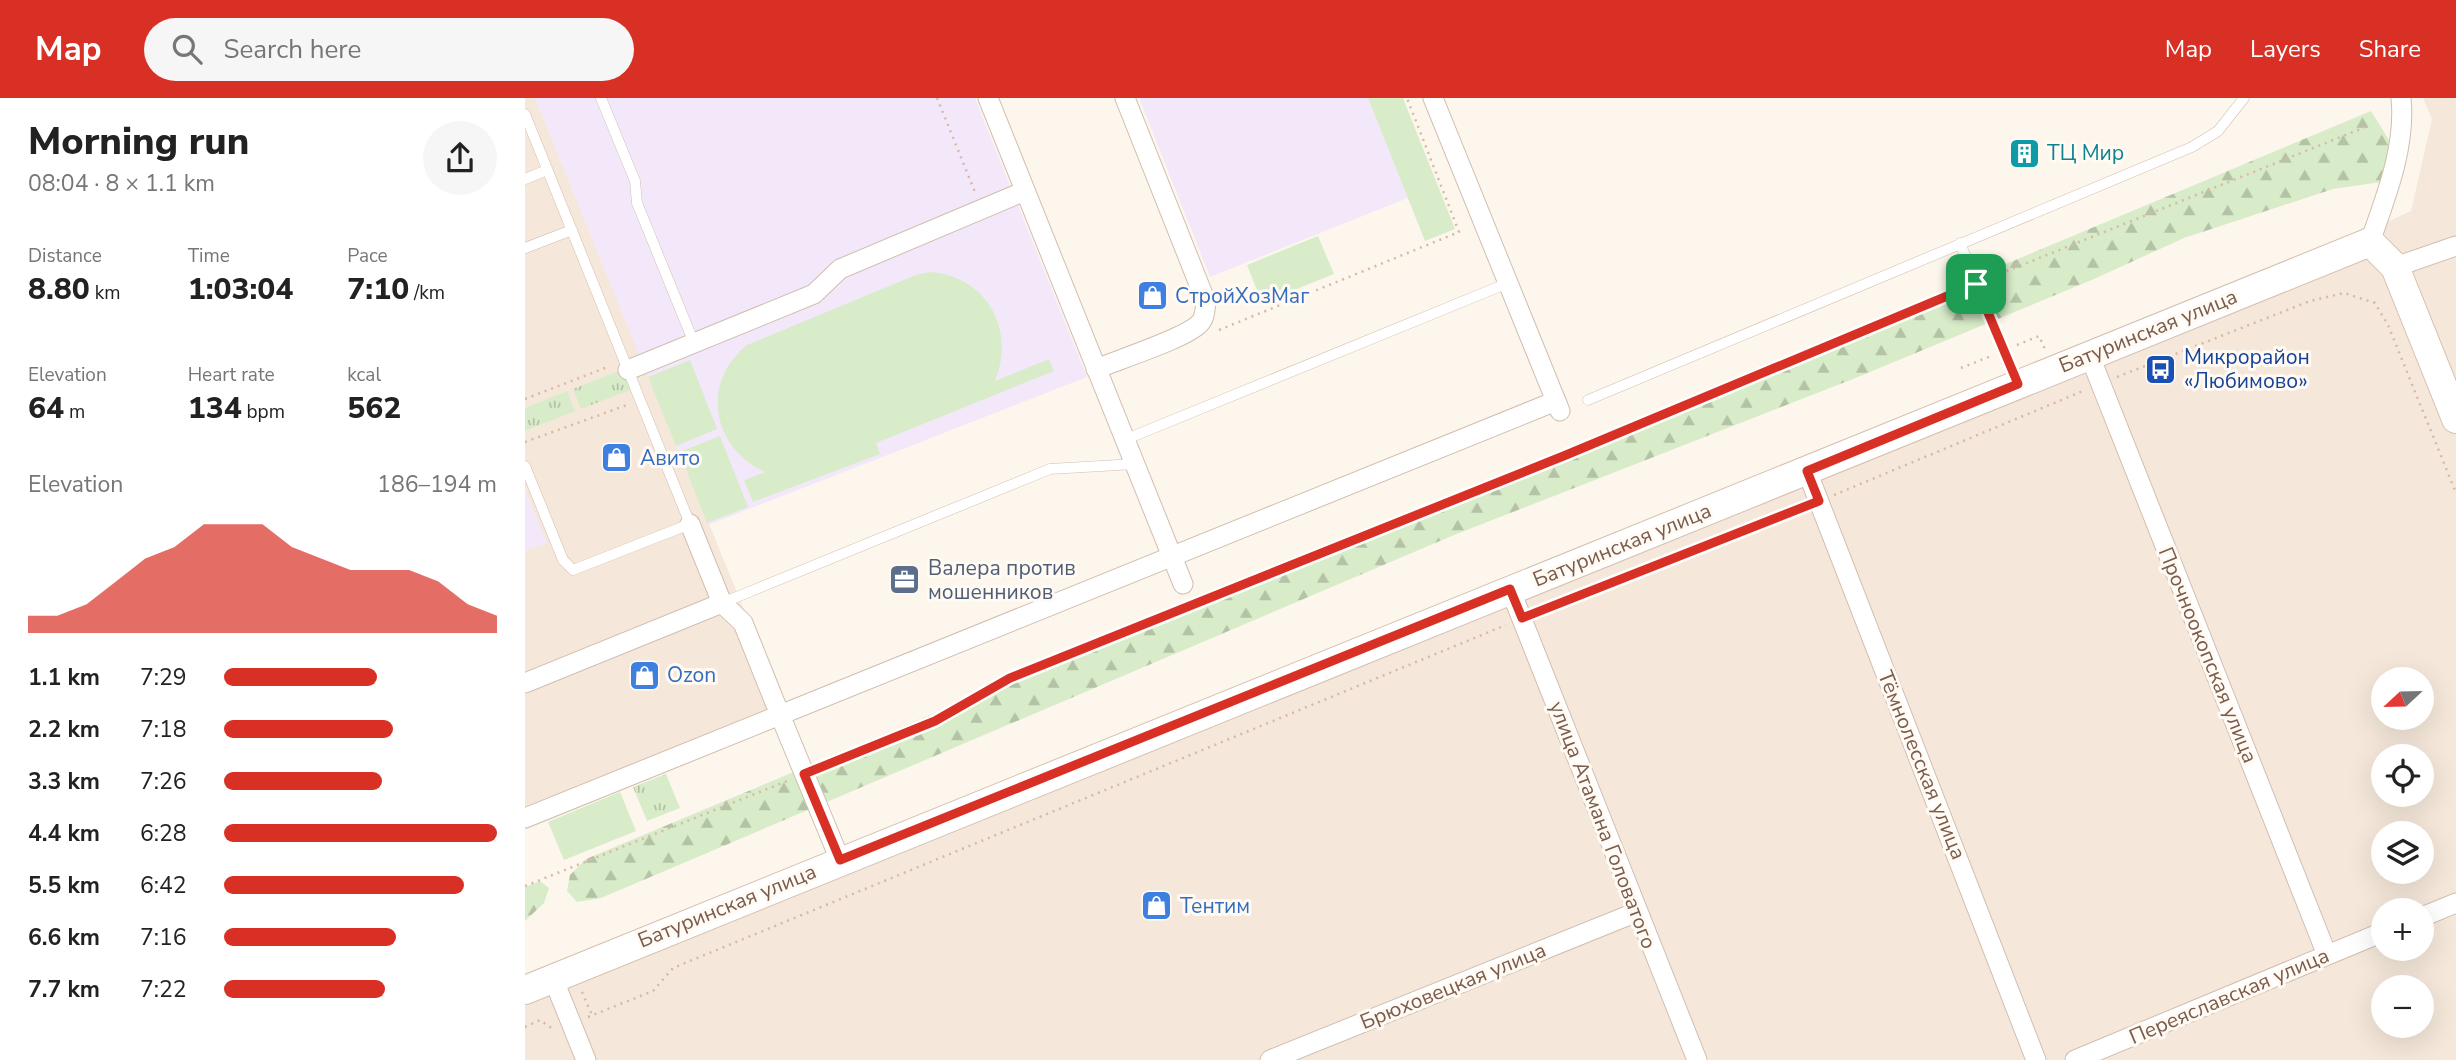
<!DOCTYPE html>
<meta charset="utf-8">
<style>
:root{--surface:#fff;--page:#f6f6f6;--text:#222;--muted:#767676;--accent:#d93025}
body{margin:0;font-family:"Nunito Sans",sans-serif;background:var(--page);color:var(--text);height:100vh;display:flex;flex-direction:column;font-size:26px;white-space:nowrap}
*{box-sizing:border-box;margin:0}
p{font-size:23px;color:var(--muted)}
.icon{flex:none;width:38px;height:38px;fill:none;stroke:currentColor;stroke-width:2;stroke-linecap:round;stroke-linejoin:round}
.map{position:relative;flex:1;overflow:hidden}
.side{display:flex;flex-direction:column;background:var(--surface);width:525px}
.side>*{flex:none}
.needle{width:46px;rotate:248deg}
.tools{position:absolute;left:1846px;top:569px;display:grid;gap:14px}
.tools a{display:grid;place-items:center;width:63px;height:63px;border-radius:50%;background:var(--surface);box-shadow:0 7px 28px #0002;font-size:35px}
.pin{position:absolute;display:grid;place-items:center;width:60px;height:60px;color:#fff;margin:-30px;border-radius:14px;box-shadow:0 4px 10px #0006}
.round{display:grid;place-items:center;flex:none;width:74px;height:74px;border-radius:37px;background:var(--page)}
.summary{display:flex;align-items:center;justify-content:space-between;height:119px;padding:0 28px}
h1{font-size:38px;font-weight:800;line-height:52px}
.metrics{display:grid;grid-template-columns:repeat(3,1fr);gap:10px;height:119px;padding:7px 28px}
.metrics div{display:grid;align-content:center}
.metrics b{font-size:30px;font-weight:800}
.metrics small{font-size:19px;font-weight:400}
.metrics p{font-size:19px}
.chart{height:196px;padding:14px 28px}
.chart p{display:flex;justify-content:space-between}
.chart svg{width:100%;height:126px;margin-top:7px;fill:var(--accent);opacity:.7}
ul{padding:0 28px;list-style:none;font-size:23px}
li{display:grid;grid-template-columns:112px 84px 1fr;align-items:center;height:52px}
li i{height:18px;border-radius:9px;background:var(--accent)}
header{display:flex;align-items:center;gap:42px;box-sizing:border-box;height:98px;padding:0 35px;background:var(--accent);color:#fff}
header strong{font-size:33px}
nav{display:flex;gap:38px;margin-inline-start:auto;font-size:24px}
.search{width:490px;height:63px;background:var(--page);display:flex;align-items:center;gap:18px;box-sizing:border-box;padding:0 24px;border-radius:38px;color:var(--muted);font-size:26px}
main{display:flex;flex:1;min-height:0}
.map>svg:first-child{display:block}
.residential{fill:#f5e8da;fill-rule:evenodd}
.education{fill:#f3e8fa}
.green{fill:#d8ecc9}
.forest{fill:url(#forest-firs)}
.park{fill:url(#park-tufts)}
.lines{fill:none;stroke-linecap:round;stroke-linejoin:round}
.lane-casing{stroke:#d1beb0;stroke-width:11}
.street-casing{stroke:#d1beb0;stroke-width:21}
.secondary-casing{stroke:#d6c0b0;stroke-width:30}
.path{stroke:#d9b8a5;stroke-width:2.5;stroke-dasharray:2 5;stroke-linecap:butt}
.lane{stroke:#fff;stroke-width:10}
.street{stroke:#fff;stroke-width:19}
.secondary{stroke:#fff;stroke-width:28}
.route-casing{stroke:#fff;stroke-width:14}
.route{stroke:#d93025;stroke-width:9}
.labels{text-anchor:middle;stroke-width:6;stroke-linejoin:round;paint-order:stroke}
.culture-label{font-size:21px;fill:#0d838f;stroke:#fffaf3;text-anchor:start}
.shop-label{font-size:21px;fill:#366cbe;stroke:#fffaf3;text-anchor:start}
.street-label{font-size:21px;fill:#7a5c4d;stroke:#fffaf3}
.transit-label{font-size:21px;fill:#164399;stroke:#fffaf3;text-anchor:start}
.service-label{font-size:21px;fill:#4e5e75;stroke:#fffaf3;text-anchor:start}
</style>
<header>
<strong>Map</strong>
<div class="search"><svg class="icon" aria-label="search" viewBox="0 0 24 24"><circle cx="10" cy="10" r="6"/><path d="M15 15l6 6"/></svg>Search here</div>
<nav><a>Map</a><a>Layers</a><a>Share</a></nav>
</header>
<main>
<section class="side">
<div class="summary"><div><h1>Morning run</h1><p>08:04 · 8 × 1.1 km</p></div><a class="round"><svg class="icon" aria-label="share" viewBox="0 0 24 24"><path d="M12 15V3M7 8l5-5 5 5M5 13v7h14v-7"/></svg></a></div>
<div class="metrics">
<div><p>Distance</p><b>8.80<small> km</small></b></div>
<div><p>Time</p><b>1:03:04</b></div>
<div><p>Pace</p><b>7:10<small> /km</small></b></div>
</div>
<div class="metrics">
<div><p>Elevation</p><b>64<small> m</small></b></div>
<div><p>Heart rate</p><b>134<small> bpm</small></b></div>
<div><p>kcal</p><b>562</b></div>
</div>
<div class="chart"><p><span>Elevation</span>186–194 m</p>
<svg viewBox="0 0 160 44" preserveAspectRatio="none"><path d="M0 44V38L10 38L20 34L30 26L40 18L50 14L60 6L70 6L80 6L90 14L100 18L110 22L120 22L130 22L140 26L150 34L160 38V44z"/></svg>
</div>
<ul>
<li><b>1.1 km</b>7:29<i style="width:56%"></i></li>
<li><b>2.2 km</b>7:18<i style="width:62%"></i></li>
<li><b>3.3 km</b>7:26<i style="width:58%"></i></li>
<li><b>4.4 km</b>6:28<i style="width:100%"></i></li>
<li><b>5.5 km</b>6:42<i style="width:88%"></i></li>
<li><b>6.6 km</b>7:16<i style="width:63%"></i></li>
<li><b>7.7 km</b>7:22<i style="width:59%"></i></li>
</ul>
</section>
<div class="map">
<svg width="1931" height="962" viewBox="0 0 1931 962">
<defs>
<pattern id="forest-firs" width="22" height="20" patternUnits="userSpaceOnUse" patternTransform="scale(1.75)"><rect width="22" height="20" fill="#d8ecc9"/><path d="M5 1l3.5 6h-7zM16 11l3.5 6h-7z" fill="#b4c2a5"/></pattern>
<pattern id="park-tufts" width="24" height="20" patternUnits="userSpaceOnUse" patternTransform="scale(1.75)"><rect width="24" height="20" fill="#d8ecc9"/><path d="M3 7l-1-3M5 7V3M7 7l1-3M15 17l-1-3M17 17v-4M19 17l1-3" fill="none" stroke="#b4c2a5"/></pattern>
</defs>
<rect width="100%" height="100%" fill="#fdf6ec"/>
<g class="residential">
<polygon points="0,0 10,0 265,624 0,732"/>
<path d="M 1898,0 L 1931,0 L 1931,962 L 0,962 L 0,879 L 1058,447 L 1493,286 L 1619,234 L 1886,113 L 1907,21 ZM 1858,581 L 1897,581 L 1897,620 L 1858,620 ZM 1858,658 L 1897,658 L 1897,696 L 1858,696 ZM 1858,735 L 1897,735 L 1897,774 L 1858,774 ZM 1858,812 L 1897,812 L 1897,850 L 1858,850 ZM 1858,889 L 1897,889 L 1897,928 L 1858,928 Z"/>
</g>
<g class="education">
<polygon points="10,0 450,0 562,279 183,427"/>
<polygon points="614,0 843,0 883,100 685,179"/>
<polygon points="0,391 22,445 0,453"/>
</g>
<g class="green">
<polygon points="843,0 878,0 930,131 900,143"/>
<polygon points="793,138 809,176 737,205 722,167"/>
<path d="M 405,174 C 462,178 491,232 470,283 L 524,261 L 529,273 L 351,345 L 355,356 L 228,404 L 219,382 L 240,374 C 187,350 175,285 222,247 L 391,177 Z"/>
<polygon points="165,262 192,331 151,348 123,279"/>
<polygon points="195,338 223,409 182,425 154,354"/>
<polygon points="95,694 111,733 39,762 23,724"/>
</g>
<g class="forest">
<polygon points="1846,13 1867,47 1863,83 1808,91 1659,140 1569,181 1328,281 929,437 76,800 52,804 42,793 45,777 61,761"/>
<polygon points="15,783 24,790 19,805 0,823 0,789"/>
</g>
<g class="park">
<polygon points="99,271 107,291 56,311 48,291"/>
<polygon points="42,293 50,313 0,333 0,310"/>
<polygon points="141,676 155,710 122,723 108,689"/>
</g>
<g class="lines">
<defs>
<g id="lane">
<polyline points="76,0 110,83 112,105 169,245"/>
<polyline points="0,16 165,426 48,472 38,462 0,368"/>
<polyline points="0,81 22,72"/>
<polyline points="1435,145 1492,283"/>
<polyline points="0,150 47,132"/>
<polyline points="1063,302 1667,49 1693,33 1719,0"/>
<polyline points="599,342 983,185"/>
<polyline points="197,505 525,371 610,366"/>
</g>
<g id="street">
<polyline points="463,0 658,486"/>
<polyline points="908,0 1035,313"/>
<path d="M 1845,144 C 1861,98 1881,49 1876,0"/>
<polyline points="1870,169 1931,148"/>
<polyline points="1564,256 1802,857"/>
<path d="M 571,271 C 592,262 662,240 675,225 C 680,220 680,211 681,204 L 600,0"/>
<polyline points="103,272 289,196 315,171 500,93"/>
<polyline points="1282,373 1511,962"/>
<polyline points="985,491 1172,962"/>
<polyline points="0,585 197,505"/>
<polyline points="0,720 255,617 218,525 197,505 165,426"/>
<polyline points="315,762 255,617 1031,303"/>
<polyline points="1897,819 1931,805"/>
<polyline points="28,880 61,962"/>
<polyline points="745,962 1112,814"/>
<polyline points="1550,962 1858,834"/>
</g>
<polyline id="secondary" points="0,892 1845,144 1870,169 1931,321"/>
</defs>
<use href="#lane" class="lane-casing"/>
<use href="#street" class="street-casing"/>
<use href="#secondary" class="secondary-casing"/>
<g class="path">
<polyline points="412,0 450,94"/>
<polyline points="1462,181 1843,28"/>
<polyline points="694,232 934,134 882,0"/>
<polyline points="1492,247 1514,238 1520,251"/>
<polyline points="1436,270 1466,258"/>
<polyline points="1592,279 1785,203 1819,195 1850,205 1863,227 1931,395"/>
<polyline points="0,301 85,268"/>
<polyline points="0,344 102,307"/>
<polyline points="1309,397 1558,293"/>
<polyline points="1013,514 1277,410"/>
<polyline points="294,670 410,623 485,581 1041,357 1440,190"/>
<polyline points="0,788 262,683"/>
<polyline points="57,894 67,917"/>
<polyline points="63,919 128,893 148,870 981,527"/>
<polyline points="0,929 15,922 28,931"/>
</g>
<use href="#lane" class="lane"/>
<use href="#street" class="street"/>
<use href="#secondary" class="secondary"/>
</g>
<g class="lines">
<defs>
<polygon id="route" points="1451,186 1493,286 1282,373 1294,403 997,520 985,491 315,762 279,676 410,623 485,580 1041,357"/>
</defs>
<use href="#route" class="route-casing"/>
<use href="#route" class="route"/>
</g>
<defs>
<symbol id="building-square" viewBox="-11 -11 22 22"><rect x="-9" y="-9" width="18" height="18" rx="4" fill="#0f9aa8" stroke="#fffaf3"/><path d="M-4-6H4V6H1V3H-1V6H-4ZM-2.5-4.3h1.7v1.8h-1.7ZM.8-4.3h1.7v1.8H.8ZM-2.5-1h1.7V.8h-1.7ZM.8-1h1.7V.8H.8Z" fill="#fff"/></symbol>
<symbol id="shop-square" viewBox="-11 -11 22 22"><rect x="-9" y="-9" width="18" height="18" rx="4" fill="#3f7fe0" stroke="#fffaf3"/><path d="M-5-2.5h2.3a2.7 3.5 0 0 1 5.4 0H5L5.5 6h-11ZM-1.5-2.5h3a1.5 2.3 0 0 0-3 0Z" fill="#fff"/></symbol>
<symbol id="bus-square" viewBox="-11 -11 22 22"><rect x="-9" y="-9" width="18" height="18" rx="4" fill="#1a4fb4" stroke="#fffaf3"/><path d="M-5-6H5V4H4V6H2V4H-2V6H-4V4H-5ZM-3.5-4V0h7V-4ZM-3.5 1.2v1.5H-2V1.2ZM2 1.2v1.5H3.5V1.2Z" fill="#fff"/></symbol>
<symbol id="office-square" viewBox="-11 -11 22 22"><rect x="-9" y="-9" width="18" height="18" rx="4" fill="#5c6f8a" stroke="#fffaf3"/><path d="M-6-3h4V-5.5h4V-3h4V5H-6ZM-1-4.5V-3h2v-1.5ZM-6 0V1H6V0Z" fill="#fff"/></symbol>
</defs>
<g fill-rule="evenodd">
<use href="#building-square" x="1482" y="38" width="35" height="35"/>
<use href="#shop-square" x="610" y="180" width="35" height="35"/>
<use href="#bus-square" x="1618" y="254" width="35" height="35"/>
<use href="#shop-square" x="74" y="342" width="35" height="35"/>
<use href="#office-square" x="362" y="464" width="35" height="35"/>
<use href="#shop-square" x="102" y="560" width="35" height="35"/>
<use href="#shop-square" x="614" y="790" width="35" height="35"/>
</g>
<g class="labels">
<g class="culture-label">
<text x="1522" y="62">ТЦ Мир</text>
</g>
<g class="shop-label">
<text x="650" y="205">СтройХозМаг</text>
<text x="115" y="367">Авито</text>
<text x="142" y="584">Ozon</text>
<text x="655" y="815">Тентим</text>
</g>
<g class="street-label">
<text transform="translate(1623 233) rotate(-22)" y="7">Батуринская улица</text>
<text transform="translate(1097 447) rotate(-22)" y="7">Батуринская улица</text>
<text transform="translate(1683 557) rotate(68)" y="7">Прочноокопская улица</text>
<text transform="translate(1397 667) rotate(68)" y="7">Тёмнолесская улица</text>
<text transform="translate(1078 727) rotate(69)" y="7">улица Атамана Головатого</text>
<text transform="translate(202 808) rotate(-22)" y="7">Батуринская улица</text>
<text transform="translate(928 888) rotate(-22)" y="7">Брюховецкая улица</text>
<text transform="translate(1704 898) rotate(-23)" y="7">Переяславская улица</text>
</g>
<g class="transit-label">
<text x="1659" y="266">Микрорайон<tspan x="1659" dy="24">«Любимово»</tspan></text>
</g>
<g class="service-label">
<text x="403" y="477">Валера против<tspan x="403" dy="24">мошенников</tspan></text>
</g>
</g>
</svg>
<div class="tools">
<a><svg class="needle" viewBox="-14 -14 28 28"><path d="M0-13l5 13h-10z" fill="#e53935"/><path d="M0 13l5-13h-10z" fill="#767676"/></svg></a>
<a><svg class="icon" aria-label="locate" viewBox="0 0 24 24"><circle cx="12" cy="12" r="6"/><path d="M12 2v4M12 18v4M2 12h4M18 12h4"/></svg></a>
<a><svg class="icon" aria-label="layers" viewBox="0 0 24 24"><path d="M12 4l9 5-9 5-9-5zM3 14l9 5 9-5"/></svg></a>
<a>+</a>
<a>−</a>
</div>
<div class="pin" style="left:1451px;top:186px;background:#1e9e55"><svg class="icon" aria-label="arrive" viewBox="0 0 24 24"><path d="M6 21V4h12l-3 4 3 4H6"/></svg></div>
</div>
</main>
